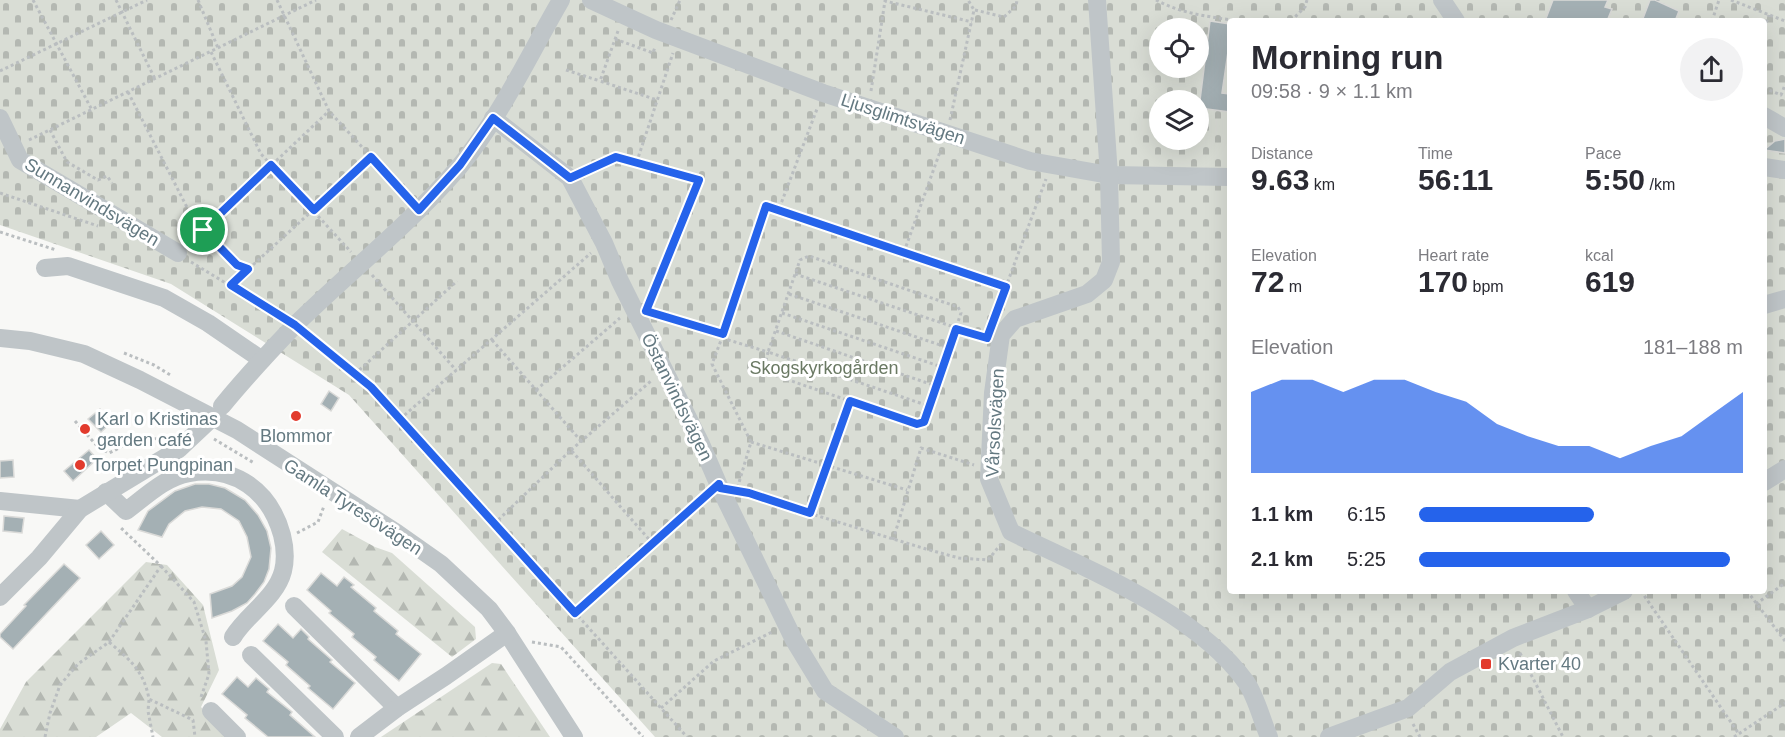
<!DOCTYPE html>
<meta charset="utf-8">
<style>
:root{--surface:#fff;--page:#f2f2f3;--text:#2b2b33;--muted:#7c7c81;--accent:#2563eb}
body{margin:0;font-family:Helvetica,sans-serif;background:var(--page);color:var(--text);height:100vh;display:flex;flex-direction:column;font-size:22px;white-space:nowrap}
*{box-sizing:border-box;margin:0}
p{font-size:20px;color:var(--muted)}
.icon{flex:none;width:33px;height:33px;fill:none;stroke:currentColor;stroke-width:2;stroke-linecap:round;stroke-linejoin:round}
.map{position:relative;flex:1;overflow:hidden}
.side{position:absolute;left:1227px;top:18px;width:540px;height:576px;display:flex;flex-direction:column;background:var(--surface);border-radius:6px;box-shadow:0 6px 24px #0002}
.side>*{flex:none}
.tools{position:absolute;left:1149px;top:18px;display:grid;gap:12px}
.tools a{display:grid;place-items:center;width:60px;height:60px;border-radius:50%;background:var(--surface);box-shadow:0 6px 24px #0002;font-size:30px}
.pin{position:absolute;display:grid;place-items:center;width:51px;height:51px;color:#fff;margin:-26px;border:3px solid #fff;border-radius:50%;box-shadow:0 2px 6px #0007}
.round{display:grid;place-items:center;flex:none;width:63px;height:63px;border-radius:32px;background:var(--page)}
.summary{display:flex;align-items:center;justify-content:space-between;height:102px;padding:0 24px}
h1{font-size:33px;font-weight:600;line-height:45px}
.figures{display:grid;grid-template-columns:repeat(3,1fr);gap:9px;height:102px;padding:6px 24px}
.figures div{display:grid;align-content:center}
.figures b{font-size:30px;font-weight:600}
.figures small{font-size:16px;font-weight:400}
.figures p{font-size:16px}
.chart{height:168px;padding:12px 24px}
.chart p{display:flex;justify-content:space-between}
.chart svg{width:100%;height:108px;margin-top:6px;fill:var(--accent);opacity:.7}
ul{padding:0 24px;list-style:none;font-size:20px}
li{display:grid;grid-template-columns:96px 72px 1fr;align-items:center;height:45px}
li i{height:15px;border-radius:8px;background:var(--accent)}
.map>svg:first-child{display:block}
.forest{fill:url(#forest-firs)}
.cemetery{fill:url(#cemetery-stones);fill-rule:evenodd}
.building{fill:#a4b0b4;stroke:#dadad8;stroke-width:1.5}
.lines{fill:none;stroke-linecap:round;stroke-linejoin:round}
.path{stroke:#babec0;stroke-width:3;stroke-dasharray:3 3;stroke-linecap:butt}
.minor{stroke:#bfc5c8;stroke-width:18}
.route-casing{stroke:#fff;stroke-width:12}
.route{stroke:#2563eb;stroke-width:8}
.poi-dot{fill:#e23b2d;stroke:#fff;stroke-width:2}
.labels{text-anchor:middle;stroke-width:6;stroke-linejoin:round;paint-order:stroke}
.street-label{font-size:18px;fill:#647981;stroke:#fff}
.park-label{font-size:18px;fill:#6a7963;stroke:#fff}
.poi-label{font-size:18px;fill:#647981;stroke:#fff;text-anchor:start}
</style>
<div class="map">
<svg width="1785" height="737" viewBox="0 0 1785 737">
<defs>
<pattern id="forest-firs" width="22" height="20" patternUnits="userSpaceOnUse" patternTransform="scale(1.5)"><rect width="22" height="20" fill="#d9ddd5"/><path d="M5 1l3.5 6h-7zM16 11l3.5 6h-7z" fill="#b4b8b2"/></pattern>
<pattern id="cemetery-stones" width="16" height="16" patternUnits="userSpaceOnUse" patternTransform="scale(1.5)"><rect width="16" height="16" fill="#d9ddd5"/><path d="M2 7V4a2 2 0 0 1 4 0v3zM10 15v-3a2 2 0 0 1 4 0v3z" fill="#b4b8b2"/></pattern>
</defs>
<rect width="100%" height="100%" fill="#f8f8f6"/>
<g class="forest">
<polygon points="342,529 375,547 392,553 475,627 476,639 452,657 322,552"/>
<polygon points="146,562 167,565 203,605 219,670 201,707 229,737 162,737 131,713 96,737 0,737 0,729 26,682"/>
<polygon points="492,663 501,664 550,737 381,737"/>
</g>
<path class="cemetery" d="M 0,0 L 1785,0 L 1785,737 L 655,737 L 349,395 L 171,284 L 0,225 ZM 1230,21 L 1764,21 L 1764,591 L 1230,591 ZM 1160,28 L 1198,28 L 1198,68 L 1160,68 ZM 1160,100 L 1198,100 L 1198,140 L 1160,140 Z"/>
<g class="building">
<polygon points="1553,0 1608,0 1605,7 1612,9 1607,21 1545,21"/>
<polygon points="1650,0 1655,0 1679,11 1675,21 1642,21"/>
<polygon points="1210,21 1230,24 1230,38 1222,93 1230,94 1230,112 1199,108"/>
<polygon points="1785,139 1785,153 1764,150 1775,141"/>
<polygon points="329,391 339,398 331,411 321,404"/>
<polygon points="100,409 112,422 101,432 88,419"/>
<polygon points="89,450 97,459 73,481 64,471"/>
<polygon points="13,460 14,477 0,478 0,461"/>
<polygon points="195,484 209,484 225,488 245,500 258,515 267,531 271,548 269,569 264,582 255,594 247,603 232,611 212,618 210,594 232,586 242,577 251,557 247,537 239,521 221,509 202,507 185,511 169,524 162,537 138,530 148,511 175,491"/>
<polygon points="4,516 24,518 22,533 3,531"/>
<polygon points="101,531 114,545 99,559 86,545"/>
<polygon points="64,564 80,578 13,649 0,637 0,634 26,606 24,605"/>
<polygon points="321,573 337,586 344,577 354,585 351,587 376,608 374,611 398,631 396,634 421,654 399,681 374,660 376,657 352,637 354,634 329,613 331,611 307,590"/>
<polygon points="278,624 293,638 301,629 309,637 308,639 332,660 330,662 355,683 333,709 308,688 310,686 286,665 288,662 263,641"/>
<polygon points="237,677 248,687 256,678 269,689 267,692 292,712 290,715 315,737 268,737 245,718 247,715 222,694"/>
</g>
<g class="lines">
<g class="path">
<polyline points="33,0 92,110"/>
<polyline points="116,0 155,79"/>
<polyline points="198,0 218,48"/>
<polyline points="277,0 329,111 408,197"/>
<path d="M 1156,0 C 1182,14 1211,17 1239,21"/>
<polyline points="1731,0 1785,21"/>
<polyline points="1658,1 1658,0"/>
<polyline points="975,10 1004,17 1016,6 1017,0"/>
<polyline points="671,20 680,0"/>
<polyline points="1291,21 1305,7 1307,0"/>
<polyline points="1712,21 1719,0"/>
<polyline points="1764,28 1769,15"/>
<polyline points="618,31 600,81 657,100"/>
<polyline points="615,39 653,53 655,47"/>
<polyline points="211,52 261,154 351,252"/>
<polyline points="566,70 600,81"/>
<polyline points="0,71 147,0"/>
<polyline points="1764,88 1781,95 1785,85"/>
<polyline points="871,91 885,1 972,22"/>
<polyline points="128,92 194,221 237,265 248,269"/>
<polyline points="950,120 974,10 968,0"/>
<polyline points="50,130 67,162 98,180 107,176 112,183"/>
<polyline points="29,140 316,0"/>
<polyline points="637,161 699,180 649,304"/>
<polyline points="585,171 616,157 637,161 673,53"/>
<polyline points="0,193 98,226"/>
<polyline points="779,209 1006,287"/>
<polyline points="0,232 56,250"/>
<polyline points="189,243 329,111"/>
<polyline points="904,252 941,149"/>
<polyline points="191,262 280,316"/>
<polyline points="795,274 984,337"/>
<polyline points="372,275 456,370"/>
<polyline points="231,285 371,157"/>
<polyline points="789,294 949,348"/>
<polyline points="782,313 942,367"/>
<polyline points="655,314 723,335 712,364 751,442 738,486"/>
<polyline points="995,316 1046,179"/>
<polyline points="776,331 936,386"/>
<polyline points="723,335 767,206 779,209 817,109"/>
<polyline points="308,336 371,386 687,737"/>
<polyline points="722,338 768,352 764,368 771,374 917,424 924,422 961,313 958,307 809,256 800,260 768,352 929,406"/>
<polyline points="492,340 581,441"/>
<polyline points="124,353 154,365 172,376"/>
<polyline points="355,374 457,281"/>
<polyline points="536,390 620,318"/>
<polyline points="400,419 591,253"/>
<path d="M 75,421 L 99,448 L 109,453 C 127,445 142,431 161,441"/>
<polyline points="214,439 254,463"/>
<polyline points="751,442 907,490"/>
<polyline points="571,450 651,381"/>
<polyline points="740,492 926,549 959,558 988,560 1001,544"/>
<polyline points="810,513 850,402"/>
<polyline points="494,524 571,450 653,544"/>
<polyline points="297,533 318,522 324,506"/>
<polyline points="893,540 921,448 974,465"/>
<polyline points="161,566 194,602 206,641 209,674 201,697"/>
<polyline points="1641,591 1739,734"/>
<polyline points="1747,591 1785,641"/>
<polyline points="1756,604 1785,583"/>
<polyline points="575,613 706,496"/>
<path d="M 109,642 C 130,660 144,671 149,699 L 193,720 L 195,737"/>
<polyline points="532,642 561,647 643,737"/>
<polyline points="1520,653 1563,737"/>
<polyline points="149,700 148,711 153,737"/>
<polyline points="661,708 714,661 772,632"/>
<polyline points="1413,724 1420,737"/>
<polyline points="45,737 50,713 60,685 78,664 109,642 161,566 120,527"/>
<polyline points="1734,737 1785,703"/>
</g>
<g class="minor">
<polyline points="591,0 656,30 823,93 1030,161 1109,175 1230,177"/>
<path d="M 1097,0 L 1109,175 L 1111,262 L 1104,280 L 1087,294 L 1015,319 L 1001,335 L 993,393 L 989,479 L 1011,532 C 1087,569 1196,612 1246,682 C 1256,696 1262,721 1269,737"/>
<polyline points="1442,0 1456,21"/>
<polyline points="1764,116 1785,128"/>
<polyline points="0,118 20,160 178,253"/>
<polyline points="493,118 570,178 604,243 620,281 701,444 720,488 794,640 825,691 895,737"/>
<polyline points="1764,167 1785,170"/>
<polyline points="45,268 68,266 164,298 208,323 262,360"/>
<polyline points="1764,305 1785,299"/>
<polyline points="0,338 30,341 84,354 140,380 237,430 397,533 441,564 489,609 507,633 574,737"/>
<path d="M 222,406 C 245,378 270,351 295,325 C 349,272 409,225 459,167 C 500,118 529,55 561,0"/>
<polyline points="1764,482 1785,469"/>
<path d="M 106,492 L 126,511 C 145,497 165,477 189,473 C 235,465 270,491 282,535 C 285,547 286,559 283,571 C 276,598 247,614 233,637"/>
<polyline points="0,501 80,509"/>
<polyline points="1576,591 1588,609"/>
<polyline points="0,597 39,558 80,509 179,449 213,417"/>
<polyline points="294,606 397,708"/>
<polyline points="251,655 335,737"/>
<polyline points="211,711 237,737"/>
<polyline points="359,737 397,708 446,676 507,633"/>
<polyline points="1329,737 1408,708 1450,672 1513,638 1588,609 1624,591"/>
</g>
</g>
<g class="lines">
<defs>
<polygon id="route" points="493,118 570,178 616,157 699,180 646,311 723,334 766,206 1006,287 987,338 956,329 924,422 917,424 850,401 810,513 749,493 720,488 719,484 575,613 371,387 295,325 231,285 248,269 237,265 203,230 271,165 314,210 371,157 419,210 460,165"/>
</defs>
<use href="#route" class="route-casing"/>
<use href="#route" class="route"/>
</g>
<g class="poi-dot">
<circle cx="296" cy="416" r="6"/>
<circle cx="85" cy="429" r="6"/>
<circle cx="80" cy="465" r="6"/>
<rect x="1480" y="658" width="12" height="12" rx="3"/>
</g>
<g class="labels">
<g class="street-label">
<text transform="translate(903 119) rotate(18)" y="6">Ljusglimtsvägen</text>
<text transform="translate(92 202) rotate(31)" y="6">Sunnanvindsvägen</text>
<text transform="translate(677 397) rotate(64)" y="6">Östanvindsvägen</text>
<text transform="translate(995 423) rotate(-87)" y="6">Vårsolsvägen</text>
<text transform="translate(353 507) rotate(33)" y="6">Gamla Tyresövägen</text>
</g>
<g class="park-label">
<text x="824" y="374">Skogskyrkogården</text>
</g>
<g class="poi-label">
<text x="97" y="425">Karl o Kristinas<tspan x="97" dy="21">garden café</tspan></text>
<text x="296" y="442" text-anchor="middle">Blommor</text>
<text x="92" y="471">Torpet Pungpinan</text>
<text x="1498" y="670">Kvarter 40</text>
</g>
</g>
</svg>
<div class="tools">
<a><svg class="icon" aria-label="locate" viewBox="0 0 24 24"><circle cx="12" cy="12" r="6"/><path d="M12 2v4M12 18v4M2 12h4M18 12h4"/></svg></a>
<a><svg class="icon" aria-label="layers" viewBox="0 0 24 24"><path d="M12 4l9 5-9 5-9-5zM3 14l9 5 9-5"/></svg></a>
</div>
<div class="pin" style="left:203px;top:230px;background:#1e9e55"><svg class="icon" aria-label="arrive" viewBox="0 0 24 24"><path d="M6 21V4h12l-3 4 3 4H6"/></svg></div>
<section class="side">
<div class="summary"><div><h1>Morning run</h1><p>09:58 · 9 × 1.1 km</p></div><a class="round"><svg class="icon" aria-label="share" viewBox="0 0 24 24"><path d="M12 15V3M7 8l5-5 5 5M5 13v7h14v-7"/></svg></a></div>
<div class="figures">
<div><p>Distance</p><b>9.63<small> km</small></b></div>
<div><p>Time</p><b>56:11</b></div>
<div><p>Pace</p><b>5:50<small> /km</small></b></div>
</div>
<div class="figures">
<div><p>Elevation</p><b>72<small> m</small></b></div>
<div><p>Heart rate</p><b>170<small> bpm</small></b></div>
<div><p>kcal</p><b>619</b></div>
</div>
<div class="chart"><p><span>Elevation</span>181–188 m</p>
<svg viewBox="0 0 160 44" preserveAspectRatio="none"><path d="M0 44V11L10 6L20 6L30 11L40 6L50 6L60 11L70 15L80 24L90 29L100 33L110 33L120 38L130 33L140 29L150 20L160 11V44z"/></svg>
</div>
<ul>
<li><b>1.1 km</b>6:15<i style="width:54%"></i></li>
<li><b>2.1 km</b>5:25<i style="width:96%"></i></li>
</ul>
</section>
</div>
